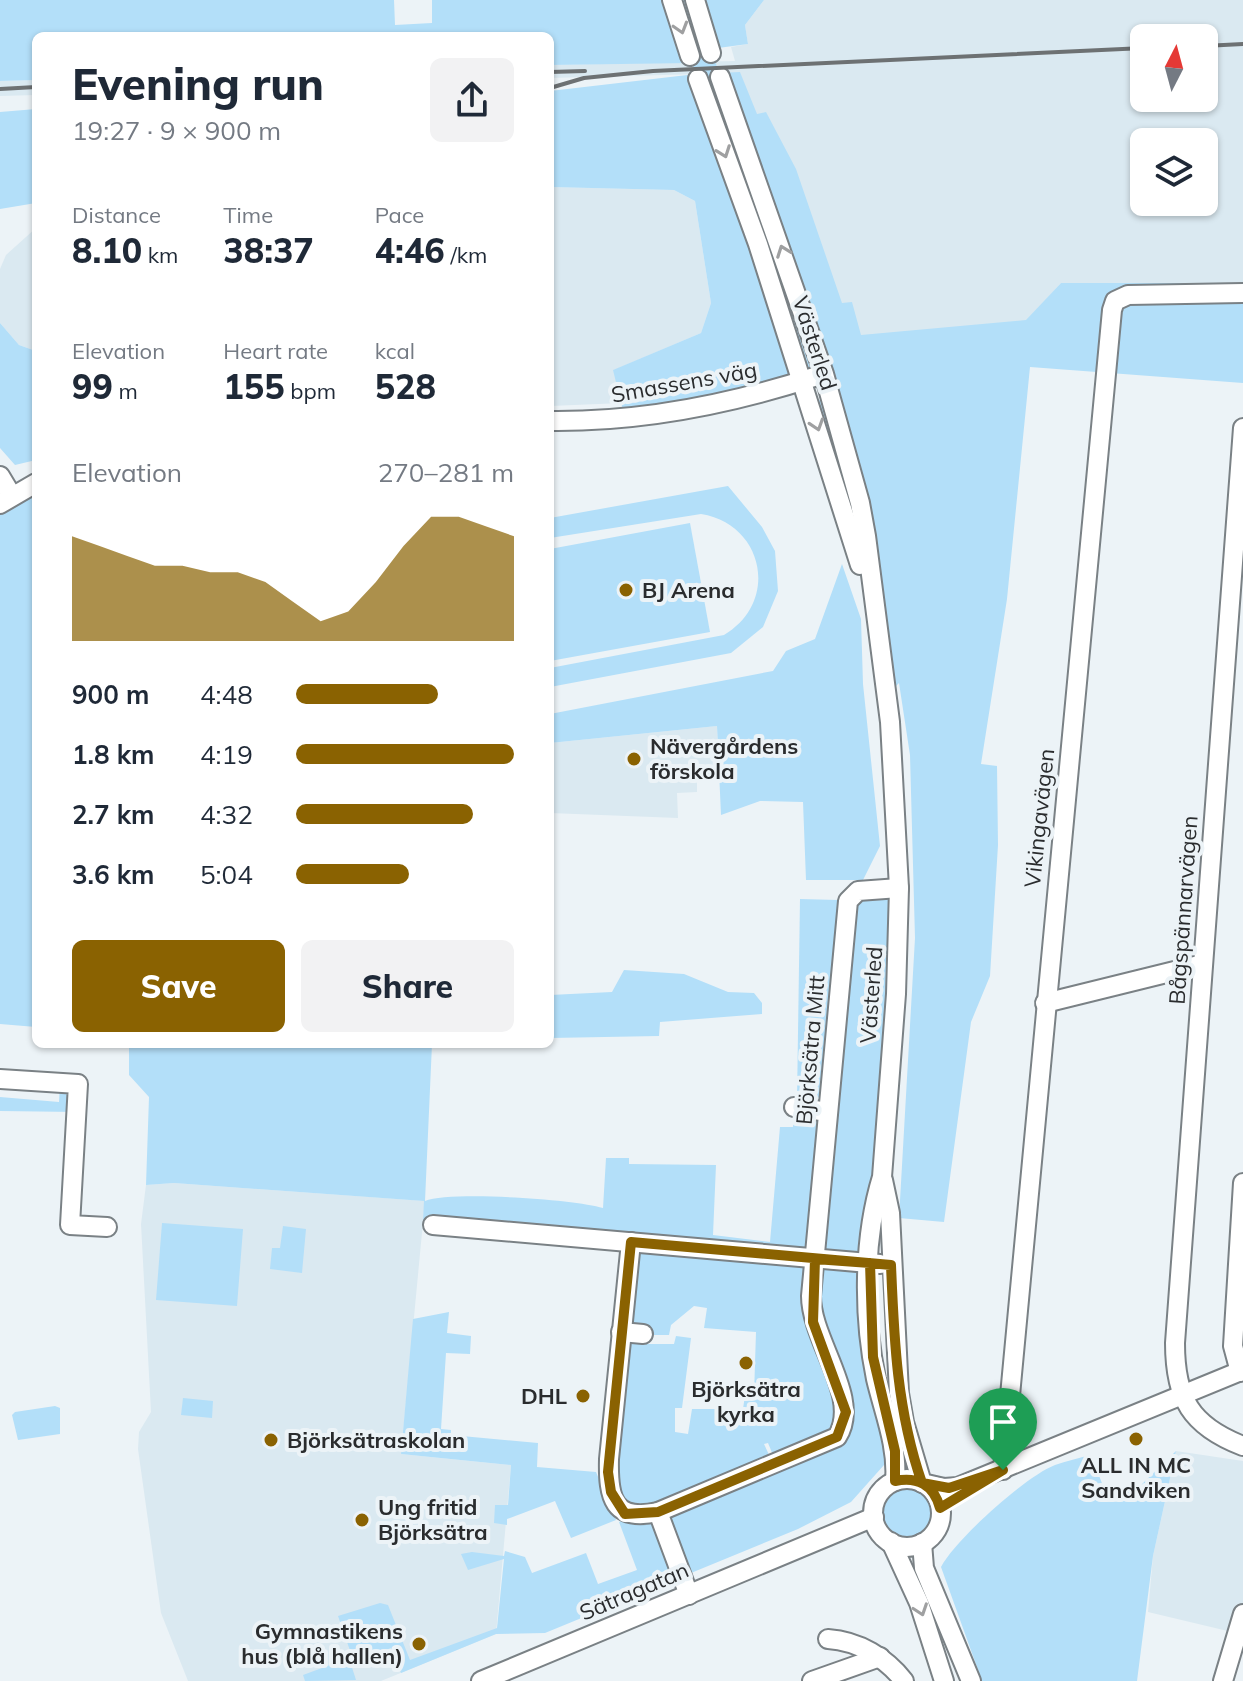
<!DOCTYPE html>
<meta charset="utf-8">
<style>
:root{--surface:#fff;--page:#f2f2f3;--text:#1f2937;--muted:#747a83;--accent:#8a6201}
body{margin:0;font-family:Mulish,sans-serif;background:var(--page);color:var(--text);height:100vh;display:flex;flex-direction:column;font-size:30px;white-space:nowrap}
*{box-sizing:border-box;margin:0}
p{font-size:26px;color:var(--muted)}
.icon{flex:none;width:44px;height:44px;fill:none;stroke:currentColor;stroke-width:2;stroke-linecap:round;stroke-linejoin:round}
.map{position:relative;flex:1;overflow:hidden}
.side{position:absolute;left:32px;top:32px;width:522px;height:1016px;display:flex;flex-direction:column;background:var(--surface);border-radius:12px;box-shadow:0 2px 6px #0004}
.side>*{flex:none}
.needle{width:52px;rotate:6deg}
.buttons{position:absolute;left:1130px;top:24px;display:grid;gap:16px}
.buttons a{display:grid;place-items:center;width:88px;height:88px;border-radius:12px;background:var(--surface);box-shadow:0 2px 6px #0004;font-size:40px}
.pin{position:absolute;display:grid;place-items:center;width:68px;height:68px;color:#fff;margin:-82px -34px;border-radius:50% 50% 50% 0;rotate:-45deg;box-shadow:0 0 8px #0007}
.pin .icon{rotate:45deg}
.round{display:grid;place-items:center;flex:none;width:84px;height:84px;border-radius:12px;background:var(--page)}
.summary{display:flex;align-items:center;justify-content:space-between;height:136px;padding:0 40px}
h1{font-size:44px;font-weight:800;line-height:60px}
.metrics{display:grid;grid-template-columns:repeat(3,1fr);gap:12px;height:136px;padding:8px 40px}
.metrics div{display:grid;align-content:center}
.metrics b{font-size:34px;font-weight:800}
.metrics small{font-size:22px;font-weight:400}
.metrics p{font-size:22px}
.chart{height:224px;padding:16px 40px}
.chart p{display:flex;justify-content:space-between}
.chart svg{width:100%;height:144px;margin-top:8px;fill:var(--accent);opacity:.7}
.action{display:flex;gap:16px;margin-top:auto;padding:16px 40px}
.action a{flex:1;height:92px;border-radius:12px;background:var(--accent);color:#fff;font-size:32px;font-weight:800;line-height:92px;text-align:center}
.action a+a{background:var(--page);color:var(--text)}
ul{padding:0 40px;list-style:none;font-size:26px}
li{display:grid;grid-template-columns:128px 96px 1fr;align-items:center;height:60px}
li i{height:20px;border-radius:10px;background:var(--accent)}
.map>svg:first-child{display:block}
.built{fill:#dae9f1;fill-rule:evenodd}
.green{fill:#b3dff9;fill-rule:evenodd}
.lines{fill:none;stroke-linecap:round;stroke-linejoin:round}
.minor-casing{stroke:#7a8185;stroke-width:22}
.minor{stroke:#fff;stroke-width:18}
.rail{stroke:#6d7173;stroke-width:4}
.oneway{stroke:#9fa0a1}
.route-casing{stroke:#fff;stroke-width:16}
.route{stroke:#8a6201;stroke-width:10}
.poi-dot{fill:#8a6201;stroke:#ecf3f7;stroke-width:3}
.labels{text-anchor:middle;stroke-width:8;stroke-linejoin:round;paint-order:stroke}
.street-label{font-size:22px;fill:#2a2c2e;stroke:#ecf3f7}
.poi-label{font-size:22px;font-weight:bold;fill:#2a2c2e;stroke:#ecf3f7;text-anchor:start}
</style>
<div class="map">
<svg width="1243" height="1681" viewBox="0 0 1243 1681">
<rect width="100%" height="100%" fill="#ecf3f7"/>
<g class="built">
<path d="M 764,0 L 1243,0 L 1243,283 L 1061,283 L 1012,336 L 862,389 L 740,73 L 550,78 L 550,65 L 735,61 L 731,47 L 748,44 L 745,25 ZM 1144,38 L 1204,38 L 1204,98 L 1144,98 ZM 1144,142 L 1204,142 L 1204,202 L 1144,202 Z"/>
<polygon points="36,80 36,95 0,96 0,81"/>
<polygon points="550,187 674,190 695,201 711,303 701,333 614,370 623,403 550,406"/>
<polygon points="36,228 36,351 19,345 0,323 0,269 6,255"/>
<polygon points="717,726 718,774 697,776 697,792 677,793 678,818 550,813 550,743"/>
<polygon points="174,1183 425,1201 401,1454 511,1465 496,1634 381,1681 188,1681 161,1613 138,1449 139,1432 151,1412 141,1224 146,1185"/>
<polygon points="1176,1451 1243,1461 1243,1615 1236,1633 1148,1612 1153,1556"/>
</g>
<g class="green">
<polygon points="0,0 394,0 395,25 432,23 432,0 695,0 719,73 740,72 757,114 766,112 796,169 842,303 852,302 861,335 1026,320 1061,283 1243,283 1243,383 1030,367 1007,599 981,764 997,766 998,845 990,976 971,1022 944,1222 899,1218 915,938 910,755 899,683 887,695 877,625 810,403 830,397 824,375 625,419 613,370 701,333 711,303 695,201 674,190 550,187 550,91 696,74 692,63 550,65 550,36 36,36 36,80 0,81"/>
<polygon points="704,0 764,0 745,25 748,44 718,48"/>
<polygon points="36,109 36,203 0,209 0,112"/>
<polygon points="0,323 19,345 36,351 36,460 15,465 0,448"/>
<path d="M 728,486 L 762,527 L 775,551 L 778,591 L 763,627 L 731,653 L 550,687 L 550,668 L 724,635 C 780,602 764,524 701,514 L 550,538 L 550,518 Z"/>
<polygon points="36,491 36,1027 0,1024 0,514"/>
<polygon points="690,523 710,632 550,661 550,549"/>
<polygon points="842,564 861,619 863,684 880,846 863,880 806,880 803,802 760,801 721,815 717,726 550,743 550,714 773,671 786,651 815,639"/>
<polygon points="899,888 869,1293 896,1466 884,1465 851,1502 798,1529 545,1633 496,1634 401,1673 391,1648 354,1662 338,1616 380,1603 388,1605 410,1660 497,1628 504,1559 468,1570 461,1554 472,1552 504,1556 505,1551 525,1557 532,1573 586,1553 598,1584 637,1570 619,1522 847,1428 816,1331 848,901"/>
<polygon points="800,899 838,900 821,1096 811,1101 797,1100"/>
<polygon points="624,970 684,974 728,992 754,993 762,1003 762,1014 660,1022 659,1036 550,1038 550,995 612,992"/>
<path d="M 129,1044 L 432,1044 L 425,1201 C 450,1191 574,1199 603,1208 L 606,1158 L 629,1158 L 629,1164 L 716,1165 L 713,1235 L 770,1242 L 780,1127 L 793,1127 L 794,1107 L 821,1111 L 807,1250 L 423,1220 L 424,1201 L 174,1183 L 146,1185 L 149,1097 L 129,1075 Z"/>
<polygon points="60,1083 66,1083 77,1112 0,1111 0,1097 59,1102"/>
<polygon points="162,1223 243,1229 237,1306 156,1300"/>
<polygon points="283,1226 306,1229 302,1273 270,1269 272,1248 280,1248"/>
<path d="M 631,1242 L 809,1258 L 840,1408 L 837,1424 L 819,1436 L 773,1455 L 768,1443 L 764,1444 L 770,1457 L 627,1515 L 611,1492 ZM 694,1306 L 707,1308 L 704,1328 L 756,1332 L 754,1395 L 745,1395 L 743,1409 L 692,1409 L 688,1434 L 675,1432 L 675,1408 L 682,1408 L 691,1338 L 676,1336 L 674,1344 L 646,1344 L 643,1335 L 669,1335 L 671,1325 Z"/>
<polygon points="449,1312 447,1333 471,1336 470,1354 446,1353 441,1429 451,1430 451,1435 538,1443 537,1467 596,1472 616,1520 571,1538 555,1501 507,1519 507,1525 494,1523 495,1505 508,1505 511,1465 401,1454 413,1319"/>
<polygon points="183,1398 213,1401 212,1418 181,1415"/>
<polygon points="55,1406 60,1408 60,1434 18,1440 12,1415 15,1412"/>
<path d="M 1176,1451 L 1153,1556 L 1137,1681 L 982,1681 L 941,1567 C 955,1540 1026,1476 1055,1465 C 1066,1461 1079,1458 1091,1455 L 1105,1491 L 1111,1495 L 1140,1486 Z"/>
<circle cx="907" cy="1513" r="33"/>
<polygon points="349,1658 356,1680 305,1681 303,1675"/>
</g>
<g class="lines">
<defs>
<g id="minor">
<polyline points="672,0 690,56"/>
<polyline points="695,0 711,53"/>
<path d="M 720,77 L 824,374 L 860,503 L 866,536 L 890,722 L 899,888 L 896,994 L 882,1177 C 863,1239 863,1316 876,1379 C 884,1413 898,1446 895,1481"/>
<polyline points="698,79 758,244 860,565"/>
<path d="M 550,421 C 640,422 728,405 814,377"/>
<path d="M 1243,428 L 1175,1343 C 1175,1399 1191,1426 1243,1446"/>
<polyline points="0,476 12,496"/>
<polyline points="0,504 36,483"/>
<polyline points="1045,1003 1203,964"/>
<polyline points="0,1079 78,1084 70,1225 107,1227"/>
<polyline points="794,1107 828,1112"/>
<polyline points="883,1180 890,1213 899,1393 904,1422 922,1483 944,1488 958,1487 1243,1370"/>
<polyline points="433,1225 880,1264"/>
<path d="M 631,1242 L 609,1459 C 608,1498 613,1522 658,1512 L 837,1437 C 862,1398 811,1341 811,1296 L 848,901 L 858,891 L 899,888"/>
<polyline points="621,1332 643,1334"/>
<polyline points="1240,1372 1233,1346 1243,1183"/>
<polyline points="1003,1470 1112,310 1115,301 1128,295 1243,293"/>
<circle cx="907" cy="1513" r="34"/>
<polyline points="658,1512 689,1595"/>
<polyline points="891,1542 919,1603 944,1681"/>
<polyline points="922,1543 924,1568 971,1681"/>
<path d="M 828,1639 C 859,1641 886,1658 904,1681"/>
<polyline points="481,1681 874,1517"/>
<polyline points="812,1681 880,1657"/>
<polyline points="1223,1681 1243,1614"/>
</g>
</defs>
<use href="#minor" class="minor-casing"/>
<use href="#minor" class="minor"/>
<g class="rail">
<polyline points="1204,46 1243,44"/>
<polyline points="550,72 585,71"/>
<polyline points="550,88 584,78 653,71 1144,48"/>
<polyline points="0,89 36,87"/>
</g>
</g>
<defs><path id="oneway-chevron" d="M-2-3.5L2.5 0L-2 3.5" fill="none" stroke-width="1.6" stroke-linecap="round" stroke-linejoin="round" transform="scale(2)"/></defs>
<g class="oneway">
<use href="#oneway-chevron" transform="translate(681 28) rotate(73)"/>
<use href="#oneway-chevron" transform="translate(724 152) rotate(70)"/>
<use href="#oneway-chevron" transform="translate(783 251) rotate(-110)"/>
<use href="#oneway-chevron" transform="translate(817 425) rotate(72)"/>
<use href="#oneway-chevron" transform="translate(921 1610) rotate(71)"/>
</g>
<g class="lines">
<defs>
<path id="route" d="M 1003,1470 L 949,1488 L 922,1483 C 897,1411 894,1340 891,1265 L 631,1242 L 608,1472 L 611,1492 L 625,1514 L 658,1512 L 837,1437 L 846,1412 L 813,1322 L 815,1259 L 870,1263 L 873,1357 L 895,1451 L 895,1481 C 917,1476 934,1485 940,1508 L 1003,1470"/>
</defs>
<use href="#route" class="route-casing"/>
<use href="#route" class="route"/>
</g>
<g class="poi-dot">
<circle cx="626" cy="590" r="8"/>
<circle cx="634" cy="759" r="8"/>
<circle cx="746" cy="1363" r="8"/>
<circle cx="583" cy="1396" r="8"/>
<circle cx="1136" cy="1439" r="8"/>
<circle cx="271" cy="1440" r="8"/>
<circle cx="362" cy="1520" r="8"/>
<circle cx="419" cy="1644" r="8"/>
</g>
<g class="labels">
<g class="street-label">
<text transform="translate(815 343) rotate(72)" y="8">Västerled</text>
<text transform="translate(684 382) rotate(-10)" y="8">Smassens väg</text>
<text transform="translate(1039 818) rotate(-84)" y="8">Vikingavägen</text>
<text transform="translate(1183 910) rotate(-86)" y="8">Bågspännarvägen</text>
<text transform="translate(871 995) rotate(-86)" y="8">Västerled</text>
<text transform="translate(810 1050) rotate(-85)" y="8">Björksätra Mitt</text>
<text transform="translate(634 1591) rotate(-23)" y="8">Sätragatan</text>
</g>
<g class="poi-label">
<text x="642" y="598">BJ Arena</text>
<text x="650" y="754">Nävergårdens<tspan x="650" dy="25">förskola</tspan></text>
<text x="746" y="1397" text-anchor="middle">Björksätra<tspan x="746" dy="25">kyrka</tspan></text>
<text x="567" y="1404" text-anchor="end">DHL</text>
<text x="287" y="1448">Björksätraskolan</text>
<text x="1136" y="1473" text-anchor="middle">ALL IN MC<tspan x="1136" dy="25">Sandviken</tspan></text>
<text x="378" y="1515">Ung fritid<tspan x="378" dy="25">Björksätra</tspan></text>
<text x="403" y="1639" text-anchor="end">Gymnastikens<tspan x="403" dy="25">hus (blå hallen)</tspan></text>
</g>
</g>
</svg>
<div class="buttons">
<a><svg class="needle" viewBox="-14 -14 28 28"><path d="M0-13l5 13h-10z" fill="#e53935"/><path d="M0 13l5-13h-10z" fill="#747a83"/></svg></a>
<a><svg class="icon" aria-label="layers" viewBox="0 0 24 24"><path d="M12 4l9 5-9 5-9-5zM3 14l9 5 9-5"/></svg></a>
</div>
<div class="pin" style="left:1003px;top:1470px;background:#1e9e55"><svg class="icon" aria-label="arrive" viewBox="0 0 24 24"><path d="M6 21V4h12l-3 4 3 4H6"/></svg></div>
<section class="side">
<div class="summary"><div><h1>Evening run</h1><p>19:27 · 9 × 900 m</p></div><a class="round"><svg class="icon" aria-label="share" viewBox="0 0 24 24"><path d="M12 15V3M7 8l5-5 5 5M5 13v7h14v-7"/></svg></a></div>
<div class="metrics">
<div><p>Distance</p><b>8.10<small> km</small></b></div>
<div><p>Time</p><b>38:37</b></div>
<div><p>Pace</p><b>4:46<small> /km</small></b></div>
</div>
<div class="metrics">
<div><p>Elevation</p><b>99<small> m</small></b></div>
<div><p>Heart rate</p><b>155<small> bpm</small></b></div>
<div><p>kcal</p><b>528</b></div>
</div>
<div class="chart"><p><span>Elevation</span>270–281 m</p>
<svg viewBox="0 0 160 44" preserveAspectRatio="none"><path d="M0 44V12L10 15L20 18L30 21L40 21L50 23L60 23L70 26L80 32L90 38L100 35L110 26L120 15L130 6L140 6L150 9L160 12V44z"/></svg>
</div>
<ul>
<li><b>900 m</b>4:48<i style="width:65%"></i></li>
<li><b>1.8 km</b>4:19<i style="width:100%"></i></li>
<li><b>2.7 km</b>4:32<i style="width:81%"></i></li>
<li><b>3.6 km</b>5:04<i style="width:52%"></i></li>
</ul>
<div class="action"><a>Save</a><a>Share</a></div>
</section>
</div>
